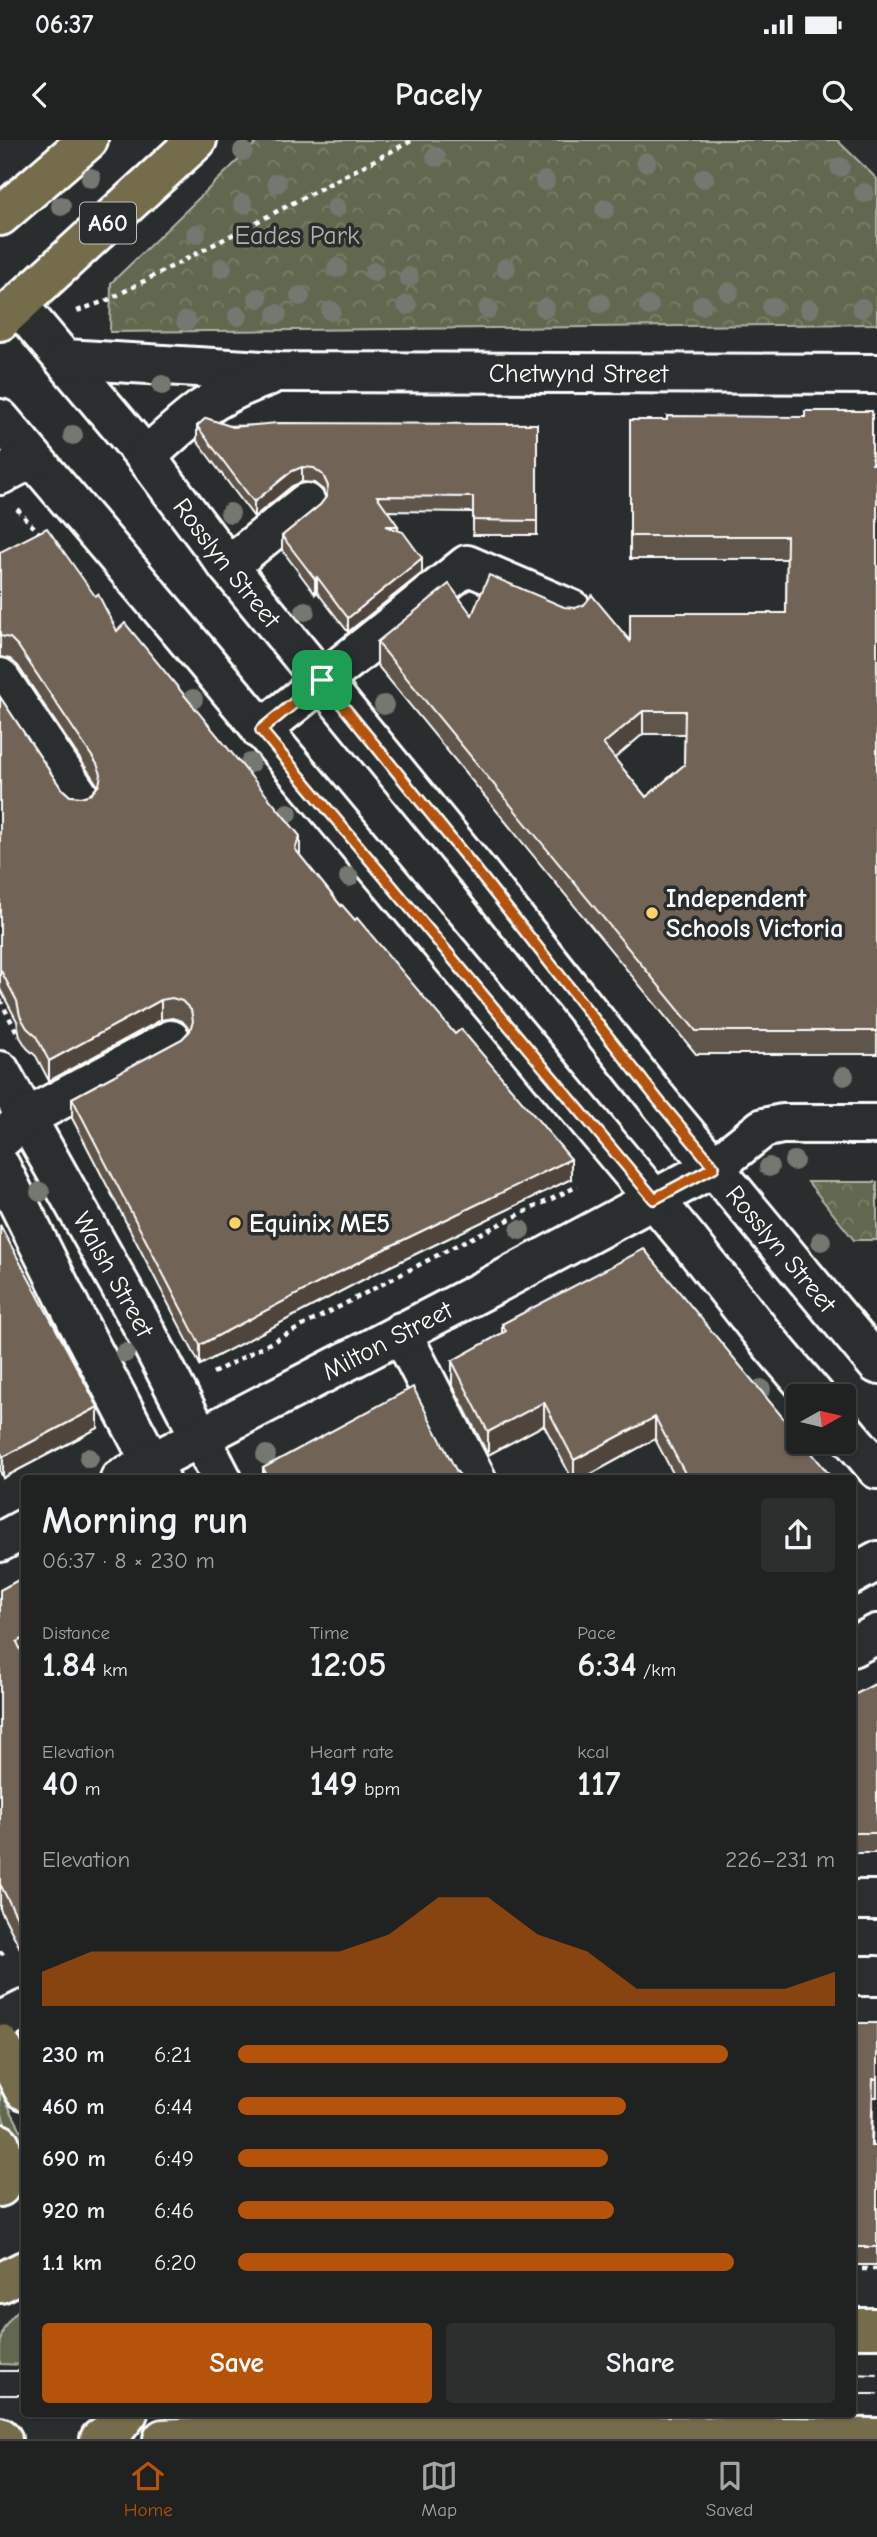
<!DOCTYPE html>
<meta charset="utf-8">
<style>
:root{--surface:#202222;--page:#2d2f2f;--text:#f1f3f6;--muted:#a2a4a5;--line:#3d3f40;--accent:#b45309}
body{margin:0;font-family:"Comic Neue",sans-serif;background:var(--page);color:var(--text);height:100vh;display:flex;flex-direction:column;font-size:26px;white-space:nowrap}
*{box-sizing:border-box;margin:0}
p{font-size:23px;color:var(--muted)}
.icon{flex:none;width:38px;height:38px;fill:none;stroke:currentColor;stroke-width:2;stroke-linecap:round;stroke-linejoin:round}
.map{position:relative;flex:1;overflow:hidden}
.side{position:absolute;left:21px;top:1335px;width:835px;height:942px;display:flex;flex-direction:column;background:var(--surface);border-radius:7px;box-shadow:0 2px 5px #0004,0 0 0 2px var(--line)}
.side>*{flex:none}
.needle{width:46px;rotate:82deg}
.buttons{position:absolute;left:786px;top:1244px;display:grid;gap:14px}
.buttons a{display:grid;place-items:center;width:70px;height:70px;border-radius:7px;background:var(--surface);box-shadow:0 2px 5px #0004,0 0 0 2px var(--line);font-size:35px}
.pin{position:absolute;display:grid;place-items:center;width:60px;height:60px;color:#fff;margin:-30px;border-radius:14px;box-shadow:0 4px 10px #0006}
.round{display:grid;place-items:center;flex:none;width:74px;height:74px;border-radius:7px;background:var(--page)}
.overview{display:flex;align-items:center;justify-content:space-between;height:119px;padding:0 21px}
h1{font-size:38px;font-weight:600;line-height:52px}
.figures{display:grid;grid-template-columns:repeat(3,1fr);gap:10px;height:119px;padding:7px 21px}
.figures div{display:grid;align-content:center}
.figures b{font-size:35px;font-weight:600}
.figures small{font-size:19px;font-weight:400}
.figures p{font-size:19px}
.chart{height:196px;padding:14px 21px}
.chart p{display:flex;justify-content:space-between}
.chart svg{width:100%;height:126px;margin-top:7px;fill:var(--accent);opacity:.7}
.primary-button{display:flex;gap:14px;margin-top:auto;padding:14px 21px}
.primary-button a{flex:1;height:80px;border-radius:7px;background:var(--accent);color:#fff;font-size:28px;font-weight:600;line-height:80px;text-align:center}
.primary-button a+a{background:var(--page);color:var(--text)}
ul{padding:0 21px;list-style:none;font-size:23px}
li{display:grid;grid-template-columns:112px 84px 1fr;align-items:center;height:52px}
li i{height:18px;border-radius:9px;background:var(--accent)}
.status{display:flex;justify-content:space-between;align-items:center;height:49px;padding:0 35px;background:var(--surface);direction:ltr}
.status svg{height:19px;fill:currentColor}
header{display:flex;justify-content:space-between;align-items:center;height:91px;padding:0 21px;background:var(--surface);font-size:32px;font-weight:600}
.tab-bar{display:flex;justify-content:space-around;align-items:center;height:98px;border-top:2px solid var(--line);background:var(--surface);font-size:19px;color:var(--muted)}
.tab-bar a{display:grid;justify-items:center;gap:4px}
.tab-bar .on{color:var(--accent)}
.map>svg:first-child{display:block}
.grass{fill:#61694f;stroke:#b0b4a7;stroke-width:2}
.forest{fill:url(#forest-crowns);stroke:#b0b4a7;stroke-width:2}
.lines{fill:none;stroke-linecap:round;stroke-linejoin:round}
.minor-casing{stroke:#fff;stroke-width:44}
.major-casing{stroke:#fff;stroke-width:44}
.highway-casing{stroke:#fff;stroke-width:44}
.path{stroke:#fff;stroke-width:4.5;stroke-dasharray:5 5;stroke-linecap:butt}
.minor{stroke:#2a2d2e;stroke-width:38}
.major{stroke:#746c4b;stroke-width:38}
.highway{stroke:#746c4b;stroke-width:38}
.tram{stroke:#fff;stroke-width:2}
.tree{fill:#747771}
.wall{fill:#61554b;stroke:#fff;stroke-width:2;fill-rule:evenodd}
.shaded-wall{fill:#4f453d;stroke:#fff;stroke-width:2}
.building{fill:#716357;stroke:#fff;stroke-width:2;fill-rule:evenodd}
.route-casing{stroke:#fff;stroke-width:14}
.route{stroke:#b45309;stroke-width:9}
.poi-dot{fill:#ffd166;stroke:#2a2d2e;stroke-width:2.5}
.labels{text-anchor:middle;stroke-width:7;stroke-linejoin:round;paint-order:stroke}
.shield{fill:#2a2d2e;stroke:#bfc0c0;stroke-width:2}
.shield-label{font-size:24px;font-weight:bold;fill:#fff}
.park-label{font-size:26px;fill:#b0b4a7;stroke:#2a2d2e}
.street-label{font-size:26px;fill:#fff;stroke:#2a2d2e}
.poi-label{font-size:26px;font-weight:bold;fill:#fff;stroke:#2a2d2e;text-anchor:start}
</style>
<div class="status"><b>06:37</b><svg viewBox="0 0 49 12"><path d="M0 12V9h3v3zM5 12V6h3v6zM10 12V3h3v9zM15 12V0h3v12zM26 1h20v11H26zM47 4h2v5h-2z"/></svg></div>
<header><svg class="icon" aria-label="back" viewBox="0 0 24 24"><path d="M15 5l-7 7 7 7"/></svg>Pacely<svg class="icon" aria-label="search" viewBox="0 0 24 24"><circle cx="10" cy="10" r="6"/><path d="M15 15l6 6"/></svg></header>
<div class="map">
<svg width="877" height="2299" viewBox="0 0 877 2299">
<defs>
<pattern id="forest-crowns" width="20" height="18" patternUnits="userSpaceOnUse" patternTransform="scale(1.75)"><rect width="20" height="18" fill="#61694f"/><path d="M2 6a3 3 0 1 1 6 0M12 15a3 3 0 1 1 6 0" fill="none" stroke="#798069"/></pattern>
</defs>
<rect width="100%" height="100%" fill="#2a2d2e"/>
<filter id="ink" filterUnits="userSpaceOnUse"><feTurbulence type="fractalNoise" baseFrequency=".0143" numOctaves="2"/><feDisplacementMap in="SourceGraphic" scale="14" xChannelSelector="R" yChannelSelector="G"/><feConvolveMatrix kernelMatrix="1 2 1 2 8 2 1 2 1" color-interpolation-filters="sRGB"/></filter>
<g filter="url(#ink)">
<g class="grass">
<polygon points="0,1950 24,1996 24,2042 0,1968"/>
<path d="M 24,2165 L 24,2225 L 0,2224 C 0,2192 0,2186 24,2165 Z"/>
</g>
<g class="forest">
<polygon points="259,0 837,0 877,39 877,184 110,192 111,143"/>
<polygon points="808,1042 877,1042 877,1100 854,1100"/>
</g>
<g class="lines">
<defs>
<g id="minor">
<path id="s1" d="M 18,165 L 146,317 L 228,426 L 478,732 L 662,965 L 877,1224"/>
<path id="s2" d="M 65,219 L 280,232 L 877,234"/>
<polyline points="0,279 180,491 689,1101 763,1195 815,1256"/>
<path d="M 146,317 C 189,277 211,256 268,236"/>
<polyline points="0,335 33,318"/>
<polyline points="228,426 306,363"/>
<polyline points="0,538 79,656"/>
<polyline points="261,590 467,425 572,470"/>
<path id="s3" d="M 0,931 L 140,1181 L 222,1339"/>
<polyline points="0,1000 26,978 171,900"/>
<polyline points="0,1026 78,1183 160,1339"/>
<polyline points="401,1192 476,1339"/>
<polyline points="844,1290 877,1329"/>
<path id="s4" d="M 120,1339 L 482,1151 L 714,1027 L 763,988 L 782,984 L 877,984"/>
<polyline points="0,1402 24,1389"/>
<polyline points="852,1435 877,1421"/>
<polyline points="852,1507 877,1494"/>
<polyline points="852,1760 877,1760"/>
<polyline points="852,1836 877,1836"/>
<polyline points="0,1882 24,1870"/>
</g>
<g id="major">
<polyline points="0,1904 24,1950"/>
<polyline points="0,2004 5,2027 0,2047"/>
<polyline points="0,2143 24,2131"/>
<polyline points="852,2188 877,2188"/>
<polyline points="0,2297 2,2299"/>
<polyline points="100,2299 116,2288 128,2273"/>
<polyline points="163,2299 301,2292 877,2298"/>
</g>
<g id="highway">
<polyline points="0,76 88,0"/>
<polyline points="0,181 197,0"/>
</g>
</defs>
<use href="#minor" class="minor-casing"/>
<use href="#major" class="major-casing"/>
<use href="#highway" class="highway-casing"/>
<g class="path">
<polyline points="77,171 108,160 413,0"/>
<polyline points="17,369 42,396"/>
<polyline points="0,860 19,896"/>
<polyline points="213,1233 457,1105 578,1046"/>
<polyline points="0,1811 6,1818"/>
<polyline points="852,2129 877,2129"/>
</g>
<use href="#minor" class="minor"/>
<use href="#major" class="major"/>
<use href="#highway" class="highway"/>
<g class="tram">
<polyline points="0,2231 24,2231"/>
<polyline points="852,2234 877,2235"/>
<polyline points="852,2254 877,2254"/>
<polyline points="0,2255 24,2255"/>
</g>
</g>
<g class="tree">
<circle cx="243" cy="11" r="10"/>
<circle cx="436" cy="17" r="10"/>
<circle cx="646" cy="22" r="10"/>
<circle cx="840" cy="27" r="10"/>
<circle cx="91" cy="38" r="10"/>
<circle cx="704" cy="38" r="10"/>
<circle cx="545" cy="41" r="10"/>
<circle cx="277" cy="43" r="10"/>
<circle cx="864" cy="53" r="10"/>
<circle cx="243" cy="64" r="10"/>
<circle cx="61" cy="66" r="10"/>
<circle cx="336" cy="68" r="10"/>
<circle cx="605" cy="69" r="10"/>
<circle cx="196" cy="94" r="10"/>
<circle cx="281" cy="97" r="10"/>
<circle cx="222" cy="128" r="10"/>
<circle cx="337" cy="128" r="10"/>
<circle cx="506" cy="128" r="10"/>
<circle cx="374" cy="132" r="10"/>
<circle cx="409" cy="137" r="10"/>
<circle cx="729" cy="152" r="10"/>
<circle cx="300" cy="156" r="10"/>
<circle cx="258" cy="158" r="10"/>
<circle cx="600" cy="163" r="10"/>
<circle cx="407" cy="165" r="10"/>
<circle cx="702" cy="165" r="10"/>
<circle cx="649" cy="166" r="10"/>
<circle cx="772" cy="167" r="10"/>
<circle cx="545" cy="168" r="10"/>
<circle cx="862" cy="168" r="10"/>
<circle cx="488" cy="169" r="10"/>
<circle cx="809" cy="169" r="10"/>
<circle cx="331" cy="171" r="10"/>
<circle cx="277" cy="174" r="10"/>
<circle cx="238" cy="176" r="10"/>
<circle cx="186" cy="181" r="10"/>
<circle cx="162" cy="245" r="10"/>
<circle cx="73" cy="295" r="10"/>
<circle cx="230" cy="373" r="10"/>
<circle cx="305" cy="471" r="10"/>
<circle cx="193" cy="559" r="10"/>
<circle cx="384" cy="565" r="10"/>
<circle cx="250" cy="623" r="10"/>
<circle cx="288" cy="673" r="10"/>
<circle cx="349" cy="737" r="10"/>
<circle cx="844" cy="936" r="10"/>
<circle cx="794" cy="1021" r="10"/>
<circle cx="769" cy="1027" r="10"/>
<circle cx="40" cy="1052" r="10"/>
<circle cx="520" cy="1090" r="10"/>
<circle cx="821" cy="1101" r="10"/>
<circle cx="125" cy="1213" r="10"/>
<circle cx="761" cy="1249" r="10"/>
<circle cx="266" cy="1315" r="10"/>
<circle cx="89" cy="1318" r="10"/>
</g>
<g class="wall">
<path d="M 630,280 L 877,324 L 877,914 L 696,914 L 377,525 L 377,502 L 472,475 L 630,501 L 786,473 L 787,419 L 630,419 ZM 643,594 L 685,594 L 684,625 L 646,657 L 614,618 Z"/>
<polygon points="537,284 537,395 473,395 473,372 387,371 398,386 398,390 422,433 348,492 317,452 315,454 282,410 282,396 320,365 326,357 323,350 314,343 302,342 292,346 254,377 197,301 197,286"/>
<polygon points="0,412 117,491 341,766 571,1039 372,1135 200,1225 72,978 72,958 182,899 190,890 182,881 172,878 161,880 49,941 36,916 27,908 20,897 17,881 0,849 0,557 61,648 70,656 81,657 91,654 98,646 18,526 10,519 0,517"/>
<polygon points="0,1085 98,1288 3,1338 0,1331"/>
<polygon points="502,1184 833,1339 676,1339 655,1299 582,1339 572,1339 544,1285 488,1315 452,1244 452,1221 502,1193"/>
<polygon points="263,1328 457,1332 463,1339 263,1339"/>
<polygon points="24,1437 21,1810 0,1769 0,1450"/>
<polygon points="877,1543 877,1713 852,1713 852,1556"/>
<polygon points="852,1883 877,1883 877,1957 873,1957 872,2006 877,2006 877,2125 852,2125"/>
</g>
<g class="shaded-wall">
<polygon points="302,327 302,342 292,346 254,377 254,362 292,331"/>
<polygon points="422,418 422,433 348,492 348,478"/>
<polygon points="317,437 317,452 315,454 315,439"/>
<polygon points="643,571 643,594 603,628 603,604"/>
<polygon points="300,696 300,716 295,709"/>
<polygon points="161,860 161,880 49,941 49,921"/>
<polygon points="571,1019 571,1039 372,1135 200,1225 200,1205 372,1115"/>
<polygon points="544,1262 544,1285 488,1315 488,1292"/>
<polygon points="98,1267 98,1288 3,1338 3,1317"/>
<polygon points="655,1277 655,1299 582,1339 574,1339 574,1320"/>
<polygon points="24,1498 24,1523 17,1502"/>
<polygon points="24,1783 24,1808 21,1810 21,1785"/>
</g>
<g class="building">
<path d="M 805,271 L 872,271 L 872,324 L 877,324 L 877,891 L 696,891 L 377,502 L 449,444 L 472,475 L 489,435 L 564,467 L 575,468 L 584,465 L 592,455 L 630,501 L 630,473 L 786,473 L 787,396 L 630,396 L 630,280 L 667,280 L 667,276 L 805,277 ZM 643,571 L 685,571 L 684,625 L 646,657 L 603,604 Z"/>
<polygon points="206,278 233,287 278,283 537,284 537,381 473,380 473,357 377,356 398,386 386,386 403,392 422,418 348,478 317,437 315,439 282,396 320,365 326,357 328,346 323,335 314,328 302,327 292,331 254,362 197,286"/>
<polygon points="47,388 95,456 98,454 117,491 125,483 300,696 295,709 341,766 342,765 355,780 357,778 455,894 461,889 571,1019 372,1115 200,1205 72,958 182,899 190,891 193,881 191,870 182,861 172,858 161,860 49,921 36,896 27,888 20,876 17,861 0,829 0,557 61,648 70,656 81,657 91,654 99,645 101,634 97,624 18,506 10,498 0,496 0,412"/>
<polygon points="0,1085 98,1267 3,1317 0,1311"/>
<polygon points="644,1109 798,1296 798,1302 803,1302 833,1339 688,1339 655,1277 574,1320 544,1262 488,1292 452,1221 506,1191 502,1184"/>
<polygon points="413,1247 457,1332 463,1339 269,1339 263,1328"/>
<polygon points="24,1437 24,1498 17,1502 24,1517 24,1783 21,1785 0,1744 0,1450"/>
<polygon points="877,1543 877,1693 852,1693 852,1556"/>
<polygon points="852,1883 877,1883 877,1939 873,1939 871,2006 877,2006 877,2107 852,2107"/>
</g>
</g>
<g class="lines" filter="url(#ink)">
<defs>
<polygon id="route" points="322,540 478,732 662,965 714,1027 654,1059 261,590"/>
</defs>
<use href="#route" class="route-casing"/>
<use href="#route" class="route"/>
</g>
<g class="poi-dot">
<circle cx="652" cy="773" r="7"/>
<circle cx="235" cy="1083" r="7"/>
</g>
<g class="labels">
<rect class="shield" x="80" y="62.5" width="56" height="41" rx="5"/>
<g class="shield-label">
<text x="108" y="91">A60</text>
</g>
<g class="park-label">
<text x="297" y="104">Eades Park</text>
</g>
<g class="street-label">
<text dy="9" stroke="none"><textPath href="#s2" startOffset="514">Chetwynd Street</textPath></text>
<text dy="9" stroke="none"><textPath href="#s1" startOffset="332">Rosslyn Street</textPath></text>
<text dy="9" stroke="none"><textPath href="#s1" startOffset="1214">Rosslyn Street</textPath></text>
<text dy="9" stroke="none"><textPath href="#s3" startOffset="233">Walsh Street</textPath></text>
<text dy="9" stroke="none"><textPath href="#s4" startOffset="301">Milton Street</textPath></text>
</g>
<g class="poi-label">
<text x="666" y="767">Independent<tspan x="666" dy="30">Schools Victoria</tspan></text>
<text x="249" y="1092">Equinix ME5</text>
</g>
</g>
</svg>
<div class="buttons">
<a><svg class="needle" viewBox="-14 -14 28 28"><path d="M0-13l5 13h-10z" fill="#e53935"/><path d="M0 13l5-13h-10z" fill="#a2a4a5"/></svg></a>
</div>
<div class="pin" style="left:322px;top:540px;background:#1e9e55"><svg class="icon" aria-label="arrive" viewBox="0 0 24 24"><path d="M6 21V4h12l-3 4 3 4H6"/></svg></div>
<section class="side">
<div class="overview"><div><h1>Morning run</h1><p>06:37 · 8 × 230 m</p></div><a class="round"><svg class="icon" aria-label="share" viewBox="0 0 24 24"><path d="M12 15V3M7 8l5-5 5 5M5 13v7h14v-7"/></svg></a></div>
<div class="figures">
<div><p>Distance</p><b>1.84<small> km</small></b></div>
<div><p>Time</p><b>12:05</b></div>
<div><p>Pace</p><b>6:34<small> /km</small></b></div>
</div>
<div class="figures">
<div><p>Elevation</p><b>40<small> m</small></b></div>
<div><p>Heart rate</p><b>149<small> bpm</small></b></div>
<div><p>kcal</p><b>117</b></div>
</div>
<div class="chart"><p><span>Elevation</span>226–231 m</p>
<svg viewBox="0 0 160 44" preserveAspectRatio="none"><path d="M0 44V32L10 25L20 25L30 25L40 25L50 25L60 25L70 19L80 6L90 6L100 19L110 25L120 38L130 38L140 38L150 38L160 32V44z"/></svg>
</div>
<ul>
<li><b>230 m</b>6:21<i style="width:82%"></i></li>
<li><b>460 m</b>6:44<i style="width:65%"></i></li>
<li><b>690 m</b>6:49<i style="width:62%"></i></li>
<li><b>920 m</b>6:46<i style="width:63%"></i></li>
<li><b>1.1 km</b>6:20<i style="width:83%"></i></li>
</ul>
<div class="primary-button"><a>Save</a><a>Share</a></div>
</section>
</div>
<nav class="tab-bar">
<a class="on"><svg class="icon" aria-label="home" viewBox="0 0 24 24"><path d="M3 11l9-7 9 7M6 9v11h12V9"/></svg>Home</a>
<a><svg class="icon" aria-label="map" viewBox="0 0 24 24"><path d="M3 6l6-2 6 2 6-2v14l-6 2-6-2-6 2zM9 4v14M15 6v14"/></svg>Map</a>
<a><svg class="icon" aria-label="saved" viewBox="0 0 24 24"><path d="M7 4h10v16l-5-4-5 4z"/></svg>Saved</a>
</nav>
